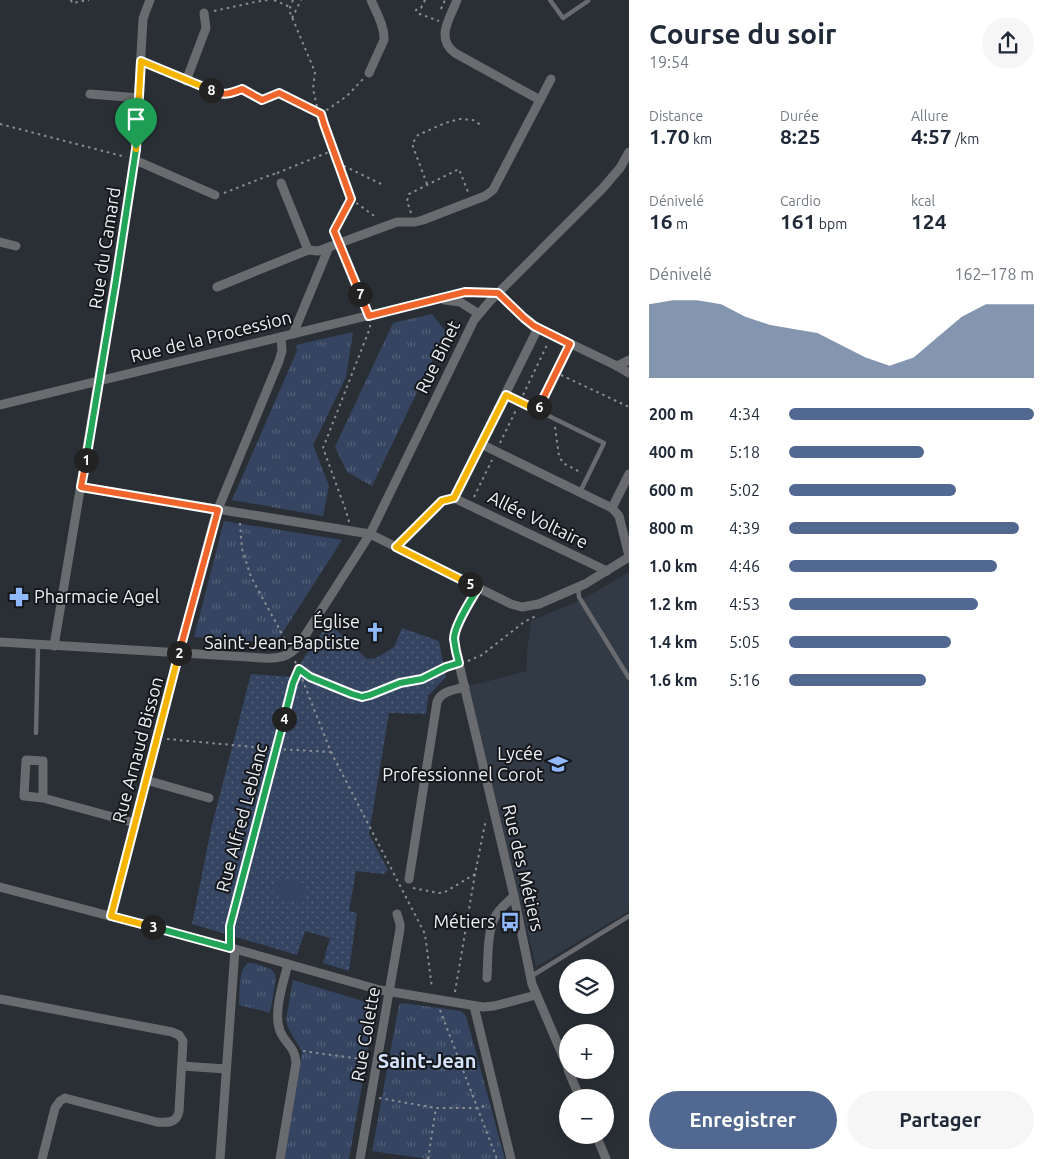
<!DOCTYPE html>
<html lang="fr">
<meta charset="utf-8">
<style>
:root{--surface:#fff;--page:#f6f6f7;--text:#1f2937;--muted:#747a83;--accent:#516990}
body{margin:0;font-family:Ubuntu,sans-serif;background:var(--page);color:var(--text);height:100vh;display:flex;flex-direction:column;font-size:19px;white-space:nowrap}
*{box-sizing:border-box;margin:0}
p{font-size:16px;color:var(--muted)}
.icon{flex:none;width:28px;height:28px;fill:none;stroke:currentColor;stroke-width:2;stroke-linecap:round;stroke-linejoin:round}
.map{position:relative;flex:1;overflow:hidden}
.side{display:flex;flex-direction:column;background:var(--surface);width:425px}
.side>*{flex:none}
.controls{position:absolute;left:559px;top:959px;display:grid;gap:10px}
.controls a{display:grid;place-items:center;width:55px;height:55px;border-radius:50%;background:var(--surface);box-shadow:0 2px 12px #0003;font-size:25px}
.pin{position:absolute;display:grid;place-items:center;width:42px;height:42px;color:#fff;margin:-51px -21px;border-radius:50% 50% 50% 0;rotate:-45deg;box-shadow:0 0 5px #0007}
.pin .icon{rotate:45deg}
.km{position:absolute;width:25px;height:25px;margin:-12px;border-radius:50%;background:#222;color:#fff;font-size:14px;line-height:25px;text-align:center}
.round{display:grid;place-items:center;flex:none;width:52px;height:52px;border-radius:26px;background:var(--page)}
.headline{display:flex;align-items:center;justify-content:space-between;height:85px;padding:0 20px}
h1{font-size:28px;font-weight:600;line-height:38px}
.stats{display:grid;grid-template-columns:repeat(3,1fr);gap:8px;height:85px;padding:5px 20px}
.stats div{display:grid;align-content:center}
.stats b{font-size:21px;font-weight:600}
.stats small{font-size:14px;font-weight:400}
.stats p{font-size:14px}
.chart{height:140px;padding:10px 20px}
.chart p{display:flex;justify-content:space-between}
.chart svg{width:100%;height:90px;margin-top:5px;fill:var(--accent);opacity:.7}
.primary-button{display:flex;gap:10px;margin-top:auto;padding:10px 20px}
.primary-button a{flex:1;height:58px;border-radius:30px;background:var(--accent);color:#fff;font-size:20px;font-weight:600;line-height:58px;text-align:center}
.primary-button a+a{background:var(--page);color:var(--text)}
ul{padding:0 20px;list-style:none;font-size:16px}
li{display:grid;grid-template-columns:80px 60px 1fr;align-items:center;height:38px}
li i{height:12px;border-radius:6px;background:var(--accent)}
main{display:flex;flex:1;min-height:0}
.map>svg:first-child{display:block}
.built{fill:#323a46}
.grass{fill:url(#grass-tufts)}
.park{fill:url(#park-dots)}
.pitch{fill:#354561}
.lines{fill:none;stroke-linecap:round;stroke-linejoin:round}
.path{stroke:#898d93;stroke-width:2;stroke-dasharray:2.5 4;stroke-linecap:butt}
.service{stroke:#696b6f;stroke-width:4.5}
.minor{stroke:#696b6f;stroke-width:9}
.split-1-casing{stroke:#fff;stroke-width:10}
.split-2-casing{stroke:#fff;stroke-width:10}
.split-3-casing{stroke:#fff;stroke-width:10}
.split-4-casing{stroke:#fff;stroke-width:10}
.split-5-casing{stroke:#fff;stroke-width:10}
.split-6-casing{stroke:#fff;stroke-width:10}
.split-7-casing{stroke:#fff;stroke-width:10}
.split-8-casing{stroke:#fff;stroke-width:10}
.split-9-casing{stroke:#fff;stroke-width:10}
.split-1{stroke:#22a559;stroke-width:6}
.split-2{stroke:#f0652b;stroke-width:6}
.split-3{stroke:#f5b400;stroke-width:6}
.split-4{stroke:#22a559;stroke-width:6}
.split-5{stroke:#22a559;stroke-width:6}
.split-6{stroke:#f5b400;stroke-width:6}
.split-7{stroke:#f0652b;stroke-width:6}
.split-8{stroke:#f0652b;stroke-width:6}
.split-9{stroke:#f5b400;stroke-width:6}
.labels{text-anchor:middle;stroke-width:4;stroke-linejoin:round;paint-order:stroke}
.street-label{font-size:18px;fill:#eceff4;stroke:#15171a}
.poi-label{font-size:18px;fill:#eceff4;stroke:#15171a;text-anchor:end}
.quarter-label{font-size:20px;font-weight:bold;fill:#d4e4fe;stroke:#15171a}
</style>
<main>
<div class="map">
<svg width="629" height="1159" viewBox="0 0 629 1159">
<defs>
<pattern id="grass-tufts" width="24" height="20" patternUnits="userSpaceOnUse" patternTransform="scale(1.25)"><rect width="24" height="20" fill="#354561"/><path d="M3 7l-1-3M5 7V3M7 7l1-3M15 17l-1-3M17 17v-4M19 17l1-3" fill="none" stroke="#526078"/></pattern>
<pattern id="park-dots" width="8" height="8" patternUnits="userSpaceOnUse" patternTransform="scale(1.25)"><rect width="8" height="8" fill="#354561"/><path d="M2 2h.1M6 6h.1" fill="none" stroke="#526078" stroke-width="1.8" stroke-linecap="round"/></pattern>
</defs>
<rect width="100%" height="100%" fill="#2a2f36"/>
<polygon class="built" points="629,572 629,911 536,967 469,686 527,671 527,652 531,621 585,598"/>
<g class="grass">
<polygon points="432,314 446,332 372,486 347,472 335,447 393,323"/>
<polygon points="353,332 346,377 313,445 329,486 323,516 232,500 297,351 296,345"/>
<polygon points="224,521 342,540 276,643 194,637"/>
<path d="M 248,963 L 253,963 L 271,969 L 275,974 L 276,979 L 270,1013 L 239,1005 C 240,993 238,970 248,963 Z"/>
<path d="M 293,980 L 376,1005 L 349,1159 L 284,1159 L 302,1052 C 297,1041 288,1032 286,1020 Z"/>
<polygon points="402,1003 461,1011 466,1016 505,1159 428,1159 372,1151 399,1005"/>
</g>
<polygon class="park" points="329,623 367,659 376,658 394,647 402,628 439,641 446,677 428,696 426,714 389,713 369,834 388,870 384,874 356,871 349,911 357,913 349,971 323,963 330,938 305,931 297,955 192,924 211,829 251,674 293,677 305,656"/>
<polygon class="pitch" points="276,878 306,884 303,903 272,895"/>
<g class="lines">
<g class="path">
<polyline points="71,0 72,3 89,0"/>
<polyline points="274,0 290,7"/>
<polyline points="293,0 289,10 315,72 313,89 318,111 321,114 324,124 351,199 334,231 336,234"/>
<polyline points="425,0 421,8 416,10 417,13 439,21"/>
<polyline points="441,9 445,0"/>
<polyline points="214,11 255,2 268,0"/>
<polyline points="292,18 301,0"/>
<polyline points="250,94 262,100 279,93 318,111"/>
<polyline points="321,114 347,96 363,79"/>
<polyline points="0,124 126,157"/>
<polyline points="338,163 381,184"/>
<polyline points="277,173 334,150"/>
<polyline points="427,184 412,144 418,135 445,123 460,119 473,120 481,125"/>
<polyline points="224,193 265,177 277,173 277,175"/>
<polyline points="351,199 377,218"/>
<polyline points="411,213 407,201 409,194 459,169 468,192"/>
<polyline points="343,252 365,306"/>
<polyline points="561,375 629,407"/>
<polyline points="523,395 548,343"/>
<polyline points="555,427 559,456 563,463 582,473"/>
<polyline points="500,443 517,408"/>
<polyline points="474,497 492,460"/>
<polyline points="349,522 346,511 323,448 370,328 370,325"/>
<polyline points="240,523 242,549 251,577 287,643"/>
<polyline points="403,540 441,501 444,500"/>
<polyline points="295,661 331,752 425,934 432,988"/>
<polyline points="468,661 482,655 524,622 538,615"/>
<polyline points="167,739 276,749 331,752"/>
<polyline points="413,888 439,893 445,892 475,874"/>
<path d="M 230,938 L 230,926 L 293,683 L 299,669 C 309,676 351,697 363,697 C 376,696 387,686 400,683 C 407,681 415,681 423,679 C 433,675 441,668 451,665"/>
<polyline points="455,992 475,874 486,819"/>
<polyline points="440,1010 497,1159"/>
<polyline points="303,1051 368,1060"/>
<polyline points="379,1098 436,1108"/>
<polyline points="428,1159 436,1108 477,1108 488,1105"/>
</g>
<g class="service">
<polyline points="550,0 563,18 588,1"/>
<polyline points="506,395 604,443 580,492"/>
<polyline points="537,410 570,344"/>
<polyline points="578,587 579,597 629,678"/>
<polyline points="36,733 38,645"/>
<polyline points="530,977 629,916"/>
</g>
<g class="minor">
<path d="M 457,0 C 450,18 435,38 455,53 L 540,100"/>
<polyline points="141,61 217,93 226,94 242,89"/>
<path d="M 369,73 L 384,40 C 385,27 376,12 371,0"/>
<polyline points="186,81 206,28 204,13"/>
<polyline points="90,94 139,98"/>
<polyline points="135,160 215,195"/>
<polyline points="281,183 308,250"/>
<polyline points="0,242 16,246"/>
<polyline points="217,287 308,250 318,251 329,247"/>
<polyline points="498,293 518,313 534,326 617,366 629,373"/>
<polyline points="445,300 460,302 479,314"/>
<polyline points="538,328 454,498 607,571"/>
<polyline points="293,334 329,247 397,222 415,222 423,220 485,196 493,190 551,79"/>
<polyline points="617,366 629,360"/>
<polyline points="0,405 457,294 471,292 498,293"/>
<polyline points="481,444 612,508 619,516 629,556"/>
<polyline points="81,487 370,534 511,604 522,607 539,604 585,584 629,557"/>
<polyline points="612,508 629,474"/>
<path d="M 478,588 C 468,605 452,628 455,647 L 514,896 L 532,984 L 568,1068"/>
<path d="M 0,642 L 263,658 C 278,659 289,657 299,645 L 370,534 L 474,320 L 490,301 L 602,189 L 620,168 L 629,152"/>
<polyline points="54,646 135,160 143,19 145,13 150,0"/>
<polyline points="146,780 209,798"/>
<polyline points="43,798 24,796 26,760 43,761 43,798 135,823"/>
<path d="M 409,879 L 437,702 C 441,691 454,690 465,687"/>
<polyline points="0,887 235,949 380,990 483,1007 494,1006 536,995"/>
<polyline points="111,916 213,524 218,509 279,361 282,351 281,337"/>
<path d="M 487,978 C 488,961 487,932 495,917 C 499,909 507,903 514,896"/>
<path d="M 0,999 L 172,1032 L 179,1035 L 183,1041 L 179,1111 C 177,1123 167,1123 157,1122 L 65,1098 L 60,1101 L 55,1108 L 42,1159"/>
<polyline points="474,1006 511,1159"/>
<polyline points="182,1066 226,1069"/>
<polyline points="568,1070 580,1098"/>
<polyline points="596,1135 606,1159"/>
<polyline points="220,1159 235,949"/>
<path d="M 280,1159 L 296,1063 C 295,1046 286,1045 280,1031 C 273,1013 283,983 288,964"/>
<polyline points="360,1159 400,929 400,924 397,914"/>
</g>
</g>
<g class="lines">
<defs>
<polyline id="split-1" points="86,460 116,280 136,149"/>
<polyline id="split-2" points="86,460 81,487 218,510 179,653"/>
<polyline id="split-3" points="153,927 111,916 179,653"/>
<polyline id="split-4" points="153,927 230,948 230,926 284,719"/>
<path id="split-5" d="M 284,719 L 293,683 L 299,669 L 310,677 L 352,694 L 362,697 L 370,695 L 400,683 L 422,679 L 446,667 L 459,663 C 457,656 455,647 454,639 C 454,626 471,600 478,588 L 470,584"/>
<polyline id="split-6" points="470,584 396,547 442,501 454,498 506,395 537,410 539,407"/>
<polyline id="split-7" points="360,294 369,316 465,292 498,293 524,318 534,326 570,344 539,407"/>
<path id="split-8" d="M 211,90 C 224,96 229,94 242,89 L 262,100 L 279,93 L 321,114 L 324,124 L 351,199 L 334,231 L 360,294"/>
<polyline id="split-9" points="136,149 141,61 211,90"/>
</defs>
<use href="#split-1" class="split-1-casing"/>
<use href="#split-2" class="split-2-casing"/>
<use href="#split-3" class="split-3-casing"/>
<use href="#split-4" class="split-4-casing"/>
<use href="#split-5" class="split-5-casing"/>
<use href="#split-6" class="split-6-casing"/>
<use href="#split-7" class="split-7-casing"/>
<use href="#split-8" class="split-8-casing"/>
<use href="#split-9" class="split-9-casing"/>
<use href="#split-1" class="split-1"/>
<use href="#split-2" class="split-2"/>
<use href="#split-3" class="split-3"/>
<use href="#split-4" class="split-4"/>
<use href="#split-5" class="split-5"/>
<use href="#split-6" class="split-6"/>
<use href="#split-7" class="split-7"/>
<use href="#split-8" class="split-8"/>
<use href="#split-9" class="split-9"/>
</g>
<defs>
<symbol id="pharmacy-bare" viewBox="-9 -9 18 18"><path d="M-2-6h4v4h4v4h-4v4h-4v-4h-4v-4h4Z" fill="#8fb8fd" stroke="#15171a" stroke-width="2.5" paint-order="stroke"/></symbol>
<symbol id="church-bare" viewBox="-9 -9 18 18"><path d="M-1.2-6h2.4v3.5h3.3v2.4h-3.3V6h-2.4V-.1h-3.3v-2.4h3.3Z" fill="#8fb8fd" stroke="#15171a" stroke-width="2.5" paint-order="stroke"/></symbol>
<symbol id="school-bare" viewBox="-9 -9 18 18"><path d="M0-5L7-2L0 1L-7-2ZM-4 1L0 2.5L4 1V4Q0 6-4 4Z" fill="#8fb8fd" stroke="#15171a" stroke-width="2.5" paint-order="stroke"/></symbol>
<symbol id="bus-bare" viewBox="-9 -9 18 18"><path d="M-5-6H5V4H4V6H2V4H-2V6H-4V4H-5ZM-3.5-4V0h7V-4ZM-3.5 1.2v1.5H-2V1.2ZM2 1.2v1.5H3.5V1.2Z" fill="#8fb8fd" stroke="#15171a" stroke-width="2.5" paint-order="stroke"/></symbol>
</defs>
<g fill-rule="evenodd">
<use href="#pharmacy-bare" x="5" y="583" width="28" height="28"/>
<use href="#church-bare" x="361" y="618" width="28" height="28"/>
<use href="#school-bare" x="544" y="750" width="28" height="28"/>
<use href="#bus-bare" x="496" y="908" width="28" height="28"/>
</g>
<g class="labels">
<g class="street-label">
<text transform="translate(105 248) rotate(-81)" y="6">Rue du Camard</text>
<text transform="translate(211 337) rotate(-14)" y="6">Rue de la Procession</text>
<text transform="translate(438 357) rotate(-64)" y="6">Rue Binet</text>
<text transform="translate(538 520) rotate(26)" y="6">Allée Voltaire</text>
<text transform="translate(138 750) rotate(-75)" y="6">Rue Arnaud Bisson</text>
<text transform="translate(242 818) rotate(-75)" y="6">Rue Alfred Leblanc</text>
<text transform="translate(523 868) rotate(77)" y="6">Rue des Métiers</text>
<text transform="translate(366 1034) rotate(-80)" y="6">Rue Colette</text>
</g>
<g class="poi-label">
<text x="34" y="603" text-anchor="start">Pharmacie Agel</text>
<text x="360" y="628">Église<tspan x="360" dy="21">Saint-Jean-Baptiste</tspan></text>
<text x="543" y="760">Lycée<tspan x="543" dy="21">Professionnel Corot</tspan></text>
<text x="495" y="928">Métiers</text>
</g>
<g class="quarter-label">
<text x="427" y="1068">Saint-Jean</text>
</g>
</g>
</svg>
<div class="controls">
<a><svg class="icon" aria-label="layers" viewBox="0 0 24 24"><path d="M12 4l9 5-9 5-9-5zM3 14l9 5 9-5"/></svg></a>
<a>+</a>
<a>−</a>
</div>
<div class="pin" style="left:136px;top:149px;background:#1e9e55"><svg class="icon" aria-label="arrive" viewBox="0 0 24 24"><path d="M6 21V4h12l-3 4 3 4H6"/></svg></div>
<b class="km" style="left:86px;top:460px">1</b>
<b class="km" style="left:179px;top:653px">2</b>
<b class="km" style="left:153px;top:927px">3</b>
<b class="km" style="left:284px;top:719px">4</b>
<b class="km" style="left:470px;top:584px">5</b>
<b class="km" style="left:539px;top:407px">6</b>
<b class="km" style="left:360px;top:294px">7</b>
<b class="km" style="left:211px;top:90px">8</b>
</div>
<section class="side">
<div class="headline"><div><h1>Course du soir</h1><p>19:54</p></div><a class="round"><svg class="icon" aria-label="share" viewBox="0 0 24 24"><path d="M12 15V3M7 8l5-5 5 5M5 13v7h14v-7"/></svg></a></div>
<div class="stats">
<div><p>Distance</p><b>1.70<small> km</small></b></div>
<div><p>Durée</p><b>8:25</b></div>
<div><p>Allure</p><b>4:57<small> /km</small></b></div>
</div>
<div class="stats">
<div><p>Dénivelé</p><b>16<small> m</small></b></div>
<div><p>Cardio</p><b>161<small> bpm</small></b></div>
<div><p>kcal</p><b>124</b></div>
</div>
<div class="chart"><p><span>Dénivelé</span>162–178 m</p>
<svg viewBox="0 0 160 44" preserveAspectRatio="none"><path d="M0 44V8L10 6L20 6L30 8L40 14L50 18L60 20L70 22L80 28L90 34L100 38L110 34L120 24L130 14L140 8L150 8L160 8V44z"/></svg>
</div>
<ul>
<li><b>200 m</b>4:34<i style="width:100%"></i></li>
<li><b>400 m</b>5:18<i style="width:55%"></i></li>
<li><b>600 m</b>5:02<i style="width:68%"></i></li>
<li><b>800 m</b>4:39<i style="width:94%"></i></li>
<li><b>1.0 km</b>4:46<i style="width:85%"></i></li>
<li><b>1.2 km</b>4:53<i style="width:77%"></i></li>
<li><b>1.4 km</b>5:05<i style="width:66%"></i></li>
<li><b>1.6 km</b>5:16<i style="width:56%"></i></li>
</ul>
<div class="primary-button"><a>Enregistrer</a><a>Partager</a></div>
</section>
</main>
